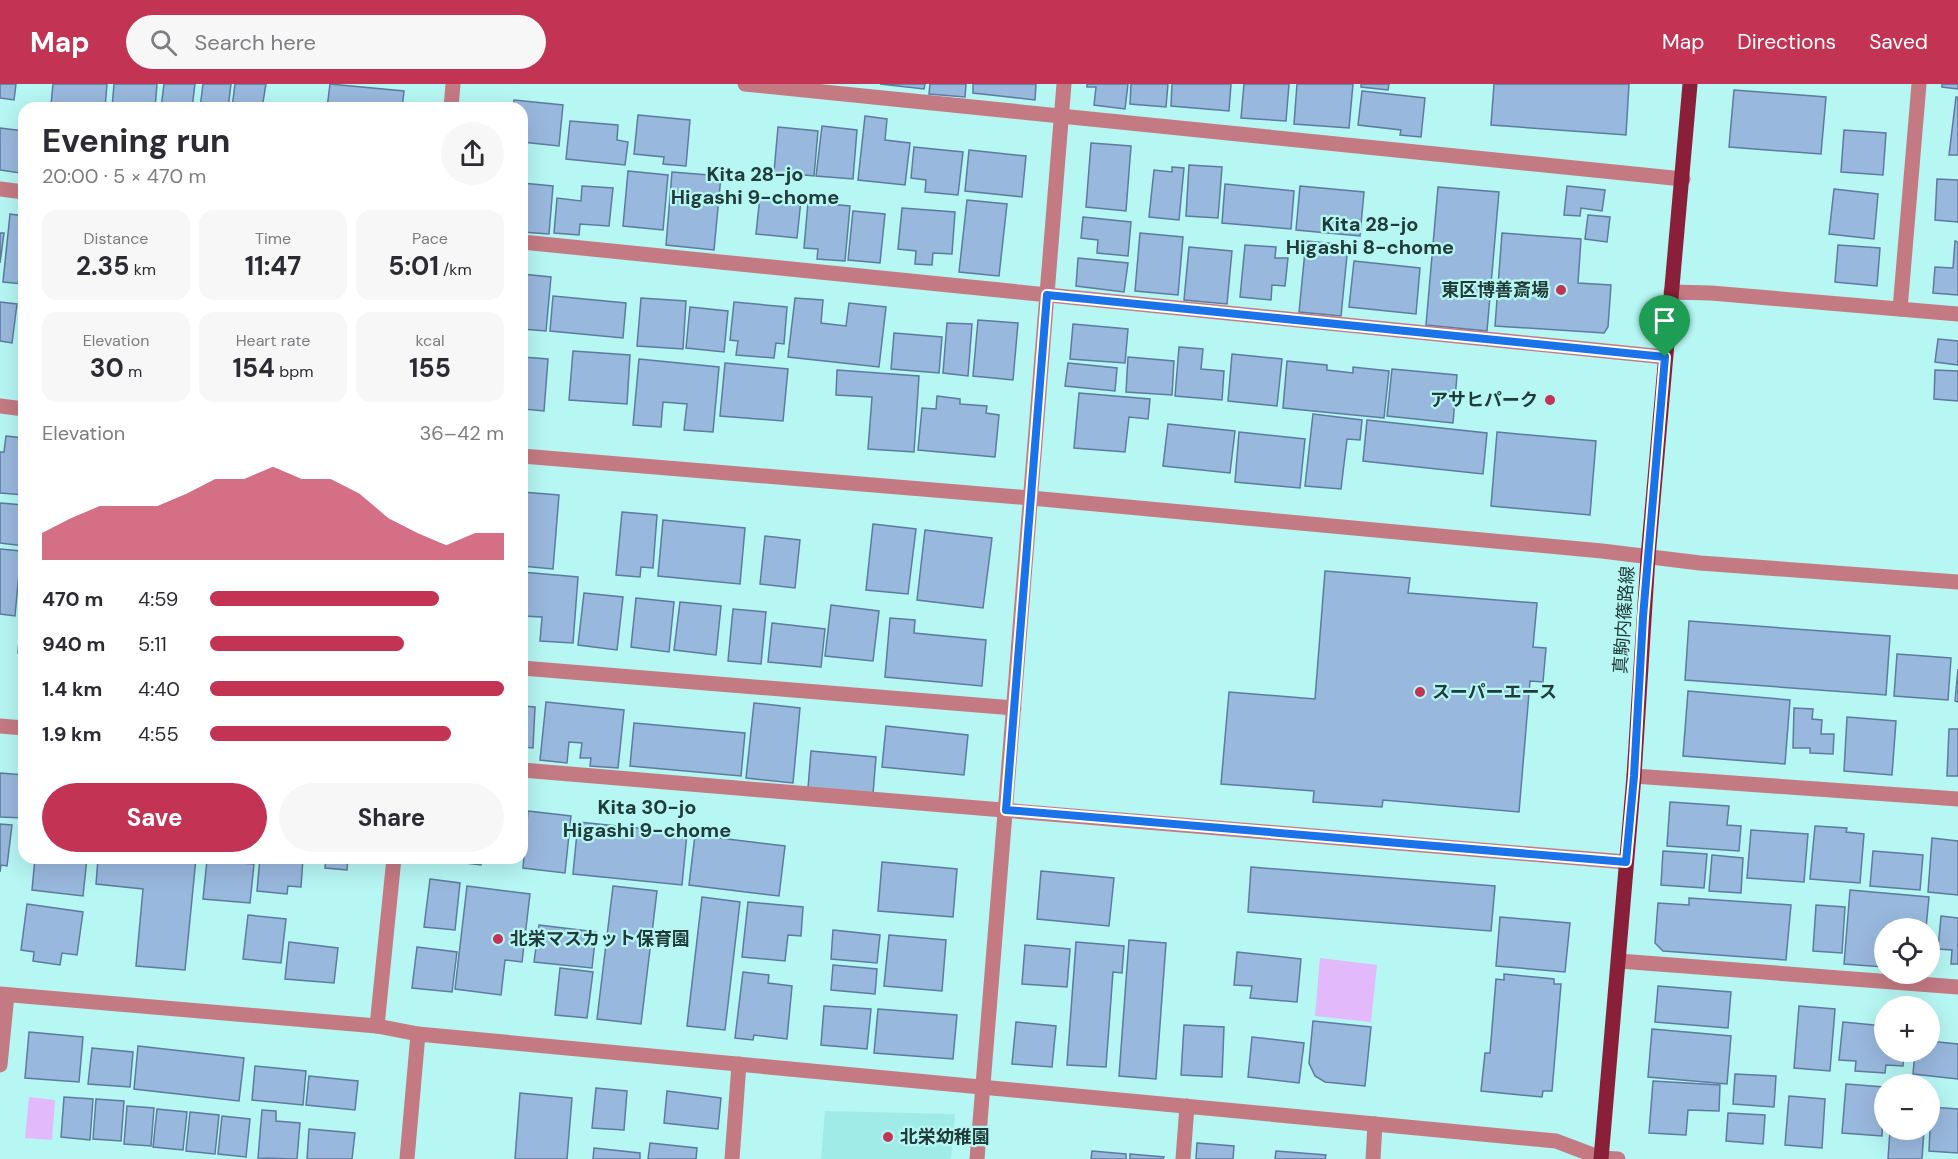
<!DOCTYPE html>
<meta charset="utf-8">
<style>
:root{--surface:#fff;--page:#f7f7f7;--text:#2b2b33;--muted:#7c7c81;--accent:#c23354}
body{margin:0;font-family:"DM Sans","Noto Sans JP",sans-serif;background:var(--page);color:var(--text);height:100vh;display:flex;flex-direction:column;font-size:22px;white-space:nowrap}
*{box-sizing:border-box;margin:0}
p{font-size:20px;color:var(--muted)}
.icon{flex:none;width:33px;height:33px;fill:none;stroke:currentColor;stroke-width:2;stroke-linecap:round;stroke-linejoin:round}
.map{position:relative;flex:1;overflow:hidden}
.side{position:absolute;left:18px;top:18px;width:510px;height:762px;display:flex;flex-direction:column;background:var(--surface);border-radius:18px;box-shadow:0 6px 24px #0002}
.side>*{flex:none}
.controls{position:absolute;left:1874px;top:834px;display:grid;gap:12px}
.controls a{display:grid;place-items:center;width:66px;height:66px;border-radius:50%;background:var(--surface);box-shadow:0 6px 24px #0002;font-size:30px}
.pin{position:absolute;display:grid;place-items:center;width:51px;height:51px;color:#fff;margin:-62px -26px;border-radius:50% 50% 50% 0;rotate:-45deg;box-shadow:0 0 6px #0007}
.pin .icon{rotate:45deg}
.round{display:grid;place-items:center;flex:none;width:63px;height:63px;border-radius:32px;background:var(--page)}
.head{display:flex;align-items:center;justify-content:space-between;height:102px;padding:0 24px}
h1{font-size:33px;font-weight:700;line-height:45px}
.metrics{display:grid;grid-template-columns:repeat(3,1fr);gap:9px;height:102px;padding:6px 24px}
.metrics div{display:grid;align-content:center;border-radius:15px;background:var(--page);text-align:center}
.metrics b{font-size:26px;font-weight:700}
.metrics small{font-size:16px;font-weight:400}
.metrics p{font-size:16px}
.chart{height:168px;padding:12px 24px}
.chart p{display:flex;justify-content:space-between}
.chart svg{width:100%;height:108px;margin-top:6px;fill:var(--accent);opacity:.7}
.primary-button{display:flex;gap:12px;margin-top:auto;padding:12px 24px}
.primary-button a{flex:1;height:69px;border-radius:36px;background:var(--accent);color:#fff;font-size:24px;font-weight:700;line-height:69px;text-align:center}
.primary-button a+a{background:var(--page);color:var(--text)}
ul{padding:0 24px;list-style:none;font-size:20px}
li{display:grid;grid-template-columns:96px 72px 1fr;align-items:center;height:45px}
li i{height:15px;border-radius:8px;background:var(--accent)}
header{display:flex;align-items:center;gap:36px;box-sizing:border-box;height:84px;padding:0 30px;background:var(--accent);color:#fff}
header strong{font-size:28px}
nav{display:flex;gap:33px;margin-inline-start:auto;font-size:21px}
.search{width:420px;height:54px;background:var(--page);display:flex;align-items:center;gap:15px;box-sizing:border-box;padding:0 21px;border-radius:33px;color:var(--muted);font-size:22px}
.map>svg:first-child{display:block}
.built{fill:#a0ebe8}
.green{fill:#e2bafb}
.building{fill:#98b8dd;stroke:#5d7b9e;stroke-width:1.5}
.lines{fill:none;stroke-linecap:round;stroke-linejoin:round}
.minor{stroke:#c47a83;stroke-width:15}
.major{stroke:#891f38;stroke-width:15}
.route-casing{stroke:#fff;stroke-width:12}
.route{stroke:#1a73e8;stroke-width:8}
.poi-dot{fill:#c23354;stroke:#b6f6f3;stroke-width:2}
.labels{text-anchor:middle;stroke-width:4.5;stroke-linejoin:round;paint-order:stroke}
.poi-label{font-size:18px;font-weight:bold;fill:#213b3a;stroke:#b6f6f3;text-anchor:start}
.street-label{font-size:18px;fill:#213b3a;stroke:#b6f6f3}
.neighbourhood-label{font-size:20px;font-weight:bold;fill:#213b3a;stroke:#b6f6f3}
</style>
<header>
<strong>Map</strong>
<div class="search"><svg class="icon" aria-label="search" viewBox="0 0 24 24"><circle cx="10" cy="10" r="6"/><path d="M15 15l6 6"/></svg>Search here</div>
<nav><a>Map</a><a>Directions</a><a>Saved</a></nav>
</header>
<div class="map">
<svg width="1958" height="1075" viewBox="0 0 1958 1075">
<rect width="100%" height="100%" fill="#b6f6f3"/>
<polygon class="built" points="825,1027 955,1030 951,1075 821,1075"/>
<g class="green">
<polygon points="1320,874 1377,881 1371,938 1315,932"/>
<polygon points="29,1013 55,1016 52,1056 25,1054"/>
</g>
<g class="building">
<polygon points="0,0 16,0 14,16 0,14"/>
<polygon points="53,0 107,0 105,24 51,21"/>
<polygon points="114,0 157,0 155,24 112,24"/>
<polygon points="164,0 195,0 192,24 161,24"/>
<polygon points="203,0 231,0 228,24 200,24"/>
<polygon points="235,0 266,0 262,24 232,24"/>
<polygon points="330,0 404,7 402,24 327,24"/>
<polygon points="880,0 925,0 924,5"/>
<polygon points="930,0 966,0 965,13 929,10"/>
<polygon points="973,0 1036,0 1035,16 973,9"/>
<polygon points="1087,0 1128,0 1125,25 1094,21 1096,3 1087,3"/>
<polygon points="1131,0 1168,0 1166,23 1130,20"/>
<polygon points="1172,0 1231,0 1229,27 1171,22"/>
<polygon points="1244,0 1289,0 1286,37 1241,34"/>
<polygon points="1297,0 1353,0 1349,44 1294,40"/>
<polygon points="1361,0 1389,0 1388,6 1361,3"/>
<polygon points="1494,0 1629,0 1626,51 1491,41"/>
<polygon points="1942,0 1958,0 1958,5 1942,3"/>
<polygon points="1734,6 1826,13 1821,70 1729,63"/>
<polygon points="1362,7 1425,14 1421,53 1400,51 1401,46 1358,41"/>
<polygon points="1956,13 1958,13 1958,71 1949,71"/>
<polygon points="514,16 563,21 559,62 522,58 522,24 513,24"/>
<polygon points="638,31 690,36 686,82 663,80 664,73 634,70"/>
<polygon points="865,32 887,35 885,56 910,59 905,101 858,96"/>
<polygon points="570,37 618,41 617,56 628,58 625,81 566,75"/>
<polygon points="822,42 857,46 853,95 816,92"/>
<polygon points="778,43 818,47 814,92 774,88"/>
<polygon points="0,44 24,47 20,89 0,86"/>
<polygon points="1844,46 1886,49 1883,91 1841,88"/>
<polygon points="1091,59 1131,62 1126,127 1086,123"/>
<polygon points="914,63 963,68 958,111 925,108 926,96 911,94"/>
<polygon points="969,66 1026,72 1022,113 965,107"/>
<polygon points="1189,81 1222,83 1218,134 1186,132"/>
<polygon points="1172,83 1184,84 1179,136 1149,133 1154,86 1172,88"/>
<polygon points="628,87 668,91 663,146 623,142"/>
<polygon points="672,88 721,92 714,166 666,161"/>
<polygon points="1937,95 1958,96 1958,138 1935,136"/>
<polygon points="522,99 553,102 549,150 522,148"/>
<polygon points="1225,100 1294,107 1291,145 1222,139"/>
<polygon points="582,102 613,104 609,142 580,140 579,151 554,149 557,114 581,117"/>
<polygon points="1300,102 1364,108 1360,152 1296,146"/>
<polygon points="1567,102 1605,106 1602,127 1581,124 1580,132 1564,131"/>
<polygon points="1438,103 1499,108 1487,247 1426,241"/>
<polygon points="1834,105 1878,110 1874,155 1829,150"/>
<polygon points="760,112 801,116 797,154 756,150"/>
<polygon points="967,116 1007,120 999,192 959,188"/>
<polygon points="808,118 850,122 845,177 817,175 818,165 804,164"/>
<polygon points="902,124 955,128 952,170 933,169 932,181 915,180 916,167 898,165"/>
<polygon points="853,127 885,130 880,179 848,176"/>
<polygon points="10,130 24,132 24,200 3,198"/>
<polygon points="1588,131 1610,133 1607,158 1585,155"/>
<polygon points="1083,133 1131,138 1128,172 1097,169 1098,156 1081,154"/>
<polygon points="0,149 4,149 0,179"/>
<polygon points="1140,149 1183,153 1178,211 1135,207"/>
<polygon points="1502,149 1581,155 1578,199 1611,201 1608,243 1604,249 1495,242"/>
<polygon points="1306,157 1348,161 1341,232 1299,228"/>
<polygon points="1955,157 1958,158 1958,211 1933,209 1935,183 1953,184"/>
<polygon points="1245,161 1276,163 1275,174 1288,174 1285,202 1272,201 1271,216 1240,213"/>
<polygon points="1838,161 1880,164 1877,202 1835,198"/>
<polygon points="1189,163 1232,167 1227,220 1184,216"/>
<polygon points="1078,174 1128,179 1124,208 1076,202"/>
<polygon points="1354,177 1420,184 1416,230 1349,223"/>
<polygon points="522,190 551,193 546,247 522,245"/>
<polygon points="553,212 626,219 623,254 550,247"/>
<polygon points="641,214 686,217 683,265 637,262"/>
<polygon points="795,214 823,216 821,239 846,242 849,219 886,223 879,283 788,273"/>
<polygon points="0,218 17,220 12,259 0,257"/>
<polygon points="734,218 787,223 784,260 776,259 774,274 736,271 738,257 730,256"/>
<polygon points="690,223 728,227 724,268 686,264"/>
<polygon points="978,236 1018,239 1013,296 973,292"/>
<polygon points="947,239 972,240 968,292 943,289"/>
<polygon points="1073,240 1128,245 1125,279 1070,275"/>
<polygon points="894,249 942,253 939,289 891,285"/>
<polygon points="1938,255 1958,257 1958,281 1935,278"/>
<polygon points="1179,263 1203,265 1201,285 1224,287 1222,316 1175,312"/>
<polygon points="573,267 630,271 627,320 569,316"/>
<polygon points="1232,270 1282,275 1277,322 1228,317"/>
<polygon points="522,273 548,275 544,327 524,325 524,332 522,332"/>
<polygon points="1128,273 1174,277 1172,311 1126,308"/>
<polygon points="639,275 719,283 713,348 684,346 687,320 663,318 661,343 633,341"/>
<polygon points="1287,277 1327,281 1327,286 1353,289 1353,283 1389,287 1384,334 1283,324"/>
<polygon points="725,279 788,285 783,337 720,332"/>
<polygon points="1068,279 1117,284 1115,307 1065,302"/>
<polygon points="1392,285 1457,291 1453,339 1387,332"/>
<polygon points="837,286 919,292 914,368 868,365 872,313 836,311"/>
<polygon points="1935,286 1958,287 1958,317 1934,315"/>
<polygon points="1079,309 1150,315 1148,335 1129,333 1125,368 1074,364"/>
<polygon points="937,312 960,315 960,320 987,322 986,329 999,331 995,373 918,366 922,324 936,325"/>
<polygon points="1313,330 1362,336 1360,356 1347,355 1341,405 1305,402"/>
<polygon points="1367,336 1487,349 1483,390 1363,377"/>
<polygon points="1168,340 1235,347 1230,389 1163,382"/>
<polygon points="1239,348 1305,355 1300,404 1235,398"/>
<polygon points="1497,348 1596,357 1590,431 1491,422"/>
<polygon points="6,352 24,354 24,411 0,409 0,368 4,368"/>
<polygon points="522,408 559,411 553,485 522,482"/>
<polygon points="0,419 24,421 24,462 0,459"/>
<polygon points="622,428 657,431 653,484 641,483 640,493 616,491"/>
<polygon points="663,436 745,444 740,500 658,492"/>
<polygon points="873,440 916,445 908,510 866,506"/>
<polygon points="925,446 992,454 983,524 917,516"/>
<polygon points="765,452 800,456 795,504 760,500"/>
<polygon points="0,465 21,467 15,532 0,530"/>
<polygon points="1325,487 1410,494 1408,509 1537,519 1533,563 1546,564 1543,598 1530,597 1519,728 1383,716 1382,723 1313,718 1314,707 1221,700 1229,608 1315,615"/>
<polygon points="522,488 578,493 573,559 540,557 542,533 522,532"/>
<polygon points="584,509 623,513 617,566 578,561"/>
<polygon points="636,514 674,518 669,568 631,563"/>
<polygon points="680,518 721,522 716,571 674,566"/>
<polygon points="831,521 879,527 873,577 825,572"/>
<polygon points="733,525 766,528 761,580 728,577"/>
<polygon points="21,532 24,532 24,569 18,569"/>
<polygon points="890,534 915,536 914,549 986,556 982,602 885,593"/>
<polygon points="1689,537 1890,552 1886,611 1685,596"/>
<polygon points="772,539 825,545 821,583 768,578"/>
<polygon points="1897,570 1951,574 1948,616 1894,612"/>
<polygon points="23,582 24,582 24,622 19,622"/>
<polygon points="1958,585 1958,618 1955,617"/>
<polygon points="1688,607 1790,616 1785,680 1683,672"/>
<polygon points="522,616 524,616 524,622 535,623 533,664 523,663 522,675"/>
<polygon points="546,618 624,626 618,684 590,682 591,674 580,674 582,659 569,658 567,679 540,676"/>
<polygon points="754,619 800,624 793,699 746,694"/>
<polygon points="1794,624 1813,625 1812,635 1822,636 1821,650 1834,650 1833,670 1810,669 1810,664 1793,664"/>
<polygon points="1847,633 1896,637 1892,691 1844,687"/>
<polygon points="634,639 745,649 741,692 630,682"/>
<polygon points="886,642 968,651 964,691 882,683"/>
<polygon points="1949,645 1958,645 1958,692 1947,692"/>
<polygon points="811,667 876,673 873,710 808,704"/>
<polygon points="0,689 24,691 24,734 0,733"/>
<polygon points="1670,718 1729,722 1727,741 1741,742 1739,767 1667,762"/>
<polygon points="528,727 571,732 565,789 523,784"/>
<polygon points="578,738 687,749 682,801 573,790"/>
<polygon points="0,740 12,741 7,782 1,781 0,788"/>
<polygon points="1815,742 1847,744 1846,748 1864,750 1860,799 1810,795"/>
<polygon points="1751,746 1808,750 1804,798 1747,794"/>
<polygon points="695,751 785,762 779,812 689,801"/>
<polygon points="1932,754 1958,757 1958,811 1928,808"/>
<polygon points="1663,767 1707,770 1704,804 1661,801"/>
<polygon points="1873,767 1923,771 1920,806 1870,802"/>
<polygon points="1712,771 1743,774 1741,809 1709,807"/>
<polygon points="35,774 87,774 83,812 32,806"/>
<polygon points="98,774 196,774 185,886 136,882 143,805 96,800"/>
<polygon points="260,774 303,774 301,803 288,802 287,810 257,807"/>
<polygon points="326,774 348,774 347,786 325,784"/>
<polygon points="424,774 481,774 481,781"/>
<polygon points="207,776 254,780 250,819 203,815"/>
<polygon points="882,778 957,785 953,833 878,827"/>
<polygon points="1251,783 1495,802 1491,847 1248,828"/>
<polygon points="1041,787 1114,794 1109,842 1037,835"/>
<polygon points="430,795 460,799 455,846 424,843"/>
<polygon points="467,802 530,810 522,878 505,876 501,911 455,905"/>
<polygon points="613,802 657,807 641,940 597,935"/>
<polygon points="1850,806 1929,813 1926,844 1884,844 1884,883 1844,880"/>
<polygon points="702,813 740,818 725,946 687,942"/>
<polygon points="1689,814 1791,821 1786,876 1663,867 1655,859 1658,819 1689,821"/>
<polygon points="748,818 803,823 801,852 788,851 785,877 742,873"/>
<polygon points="27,820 83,828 77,871 62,869 60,881 33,877 34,868 21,866"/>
<polygon points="1816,821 1845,823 1842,869 1813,867"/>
<polygon points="248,831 286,835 281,879 243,875"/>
<polygon points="1941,832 1958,834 1958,880 1951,880 1952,866 1938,865"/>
<polygon points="1500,833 1570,839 1565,888 1496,882"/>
<polygon points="539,841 596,848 592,884 534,878"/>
<polygon points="833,846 880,851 877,879 831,875"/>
<polygon points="889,851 946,856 942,907 884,902"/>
<polygon points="1129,856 1166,859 1156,995 1119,992"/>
<polygon points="289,858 338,864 334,899 285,895"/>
<polygon points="1076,858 1124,862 1122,889 1113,888 1106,983 1067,981"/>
<polygon points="1025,861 1070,865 1067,903 1022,900"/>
<polygon points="417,863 457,868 452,908 412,904"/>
<polygon points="1237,868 1301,875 1297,918 1250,914 1252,902 1234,901"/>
<polygon points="833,881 877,885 875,910 831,906"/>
<polygon points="560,884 593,888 587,934 555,931"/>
<polygon points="743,888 769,891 768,899 792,902 787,955 754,951 753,956 735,954"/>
<polygon points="1504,890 1554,895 1554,900 1561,900 1552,1007 1543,1007 1542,1013 1481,1007 1485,969 1490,969 1496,895 1504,896"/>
<polygon points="1658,902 1731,908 1728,944 1655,938"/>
<polygon points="824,922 871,925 867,965 821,961"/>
<polygon points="1799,922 1835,925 1830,987 1794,984"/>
<polygon points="878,925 957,931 953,975 874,969"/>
<polygon points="1313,937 1371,943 1365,1002 1325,998 1315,992 1309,979"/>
<polygon points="1016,938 1056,942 1052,983 1012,980"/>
<polygon points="1843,938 1884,942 1884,968 1904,968 1903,982 1886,981 1885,989 1855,987 1856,977 1839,976"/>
<polygon points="1184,941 1224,943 1222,993 1181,991"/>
<polygon points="1652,945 1731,952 1727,1000 1648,993"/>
<polygon points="29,948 83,953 79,998 25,994"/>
<polygon points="1252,953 1304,959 1299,999 1248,993"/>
<polygon points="1929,957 1958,960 1958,995 1913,990 1915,968 1929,968"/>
<polygon points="138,962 244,974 239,1017 134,1005"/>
<polygon points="92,964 133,968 130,1003 88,1000"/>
<polygon points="255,982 306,987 303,1021 252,1016"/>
<polygon points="1735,990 1776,992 1774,1023 1733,1020"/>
<polygon points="309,992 358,997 355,1026 306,1021"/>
<polygon points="1653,997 1720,1001 1719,1027 1688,1026 1686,1051 1649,1049"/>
<polygon points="1846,1000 1884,1003 1882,1052 1842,1049"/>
<polygon points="596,1004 627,1007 624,1046 592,1044"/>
<polygon points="667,1007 721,1014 718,1045 664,1039"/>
<polygon points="520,1009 572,1014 567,1075 515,1075"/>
<polygon points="1789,1012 1825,1015 1822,1064 1785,1061"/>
<polygon points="64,1013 93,1015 90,1056 61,1053"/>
<polygon points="96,1015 124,1017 121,1057 93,1055"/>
<polygon points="127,1022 154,1024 151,1062 124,1060"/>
<polygon points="1931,1023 1958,1025 1958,1069 1929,1067"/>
<polygon points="157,1025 187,1028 183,1066 153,1063"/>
<polygon points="262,1026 276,1027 276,1037 300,1039 297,1075 258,1074"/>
<polygon points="190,1028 219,1031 215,1070 186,1067"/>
<polygon points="1728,1029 1765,1031 1763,1060 1726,1057"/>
<polygon points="222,1032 250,1035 246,1073 218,1070"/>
<polygon points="309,1045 355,1049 352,1075 307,1075"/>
<polygon points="1890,1046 1924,1046 1922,1075 1888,1075"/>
<polygon points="650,1059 697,1064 696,1075 648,1075"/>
<polygon points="1197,1059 1234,1062 1233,1075 1196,1075"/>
<polygon points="594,1064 640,1069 640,1075 593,1075"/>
<polygon points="1092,1067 1126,1070 1126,1075 1091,1075"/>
<polygon points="1276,1067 1326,1071 1325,1075 1275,1075"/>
<polygon points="1130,1070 1164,1073 1163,1075 1130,1075"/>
</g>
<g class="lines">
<g class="minor">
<polyline points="745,0 1683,95"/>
<polyline points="451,24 453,0"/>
<polyline points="0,105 24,108"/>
<polyline points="522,158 1665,273"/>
<polyline points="1671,208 1711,209 1958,230"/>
<polyline points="1900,225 1919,0"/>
<polyline points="0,322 24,325"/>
<polyline points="522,372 1031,414 1602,467 1700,479 1958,498"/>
<polyline points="522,584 1014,624"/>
<polyline points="0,642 24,644"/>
<polyline points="522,686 1626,778"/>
<polyline points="1634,692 1958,715"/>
<polyline points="1619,877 1958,903"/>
<polyline points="0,910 377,942 418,950 1556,1057 1601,1074 1618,1075"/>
<polyline points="377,942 394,774"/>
<polyline points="0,981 7,911"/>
<polyline points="407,1075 418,950"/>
<polyline points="732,1075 739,980"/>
<polyline points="977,1075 1064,0"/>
<polyline points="1183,1075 1187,1022"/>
<polyline points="1373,1075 1375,1040"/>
</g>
<polyline class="major" points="1601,1075 1634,692 1648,473 1690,0"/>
</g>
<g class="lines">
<defs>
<polygon id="route" points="1047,211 1665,273 1643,533 1634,692 1626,778 1006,726"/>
</defs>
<use href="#route" class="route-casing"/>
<use href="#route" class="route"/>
</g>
<g class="poi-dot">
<circle cx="1561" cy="206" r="6"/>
<circle cx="1550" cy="316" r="6"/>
<circle cx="1420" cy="608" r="6"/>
<circle cx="498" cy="855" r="6"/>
<circle cx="888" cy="1053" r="6"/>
</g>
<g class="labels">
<g class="poi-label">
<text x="1549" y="212" text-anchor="end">東区博善斎場</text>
<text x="1538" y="322" text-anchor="end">アサヒパーク</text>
<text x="1432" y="614">スーパーエース</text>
<text x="510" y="861">北栄マスカット保育園</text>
<text x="900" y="1059">北栄幼稚園</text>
</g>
<g class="street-label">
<text transform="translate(1624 536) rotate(-86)" y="6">真駒内篠路線</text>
</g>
<g class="neighbourhood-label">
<text x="755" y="97">Kita 28-jo<tspan x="755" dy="23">Higashi 9-chome</tspan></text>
<text x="1370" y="147">Kita 28-jo<tspan x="1370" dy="23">Higashi 8-chome</tspan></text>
<text x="647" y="730">Kita 30-jo<tspan x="647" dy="23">Higashi 9-chome</tspan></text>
</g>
</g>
</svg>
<div class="controls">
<a><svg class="icon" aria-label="locate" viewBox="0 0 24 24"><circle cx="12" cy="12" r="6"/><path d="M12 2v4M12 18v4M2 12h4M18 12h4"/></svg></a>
<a>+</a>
<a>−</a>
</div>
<div class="pin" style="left:1665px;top:273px;background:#1e9e55"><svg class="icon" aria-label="arrive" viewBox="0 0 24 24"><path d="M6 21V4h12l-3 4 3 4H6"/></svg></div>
<section class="side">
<div class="head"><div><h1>Evening run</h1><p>20:00 · 5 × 470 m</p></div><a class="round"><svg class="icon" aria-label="share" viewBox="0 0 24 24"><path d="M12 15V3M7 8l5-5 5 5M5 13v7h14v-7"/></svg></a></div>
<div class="metrics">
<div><p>Distance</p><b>2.35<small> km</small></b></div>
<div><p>Time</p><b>11:47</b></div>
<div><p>Pace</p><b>5:01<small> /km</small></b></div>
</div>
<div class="metrics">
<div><p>Elevation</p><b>30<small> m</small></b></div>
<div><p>Heart rate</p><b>154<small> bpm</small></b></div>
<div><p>kcal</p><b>155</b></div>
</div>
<div class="chart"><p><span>Elevation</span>36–42 m</p>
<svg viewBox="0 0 160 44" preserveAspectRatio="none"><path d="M0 44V33L10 27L20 22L30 22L40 22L50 17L60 11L70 11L80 6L90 11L100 11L110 17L120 27L130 33L140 38L150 33L160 33V44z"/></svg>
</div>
<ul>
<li><b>470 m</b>4:59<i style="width:78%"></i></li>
<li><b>940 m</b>5:11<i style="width:66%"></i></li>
<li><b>1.4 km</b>4:40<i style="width:100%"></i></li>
<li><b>1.9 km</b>4:55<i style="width:82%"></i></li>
</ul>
<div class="primary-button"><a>Save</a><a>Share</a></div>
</section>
</div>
